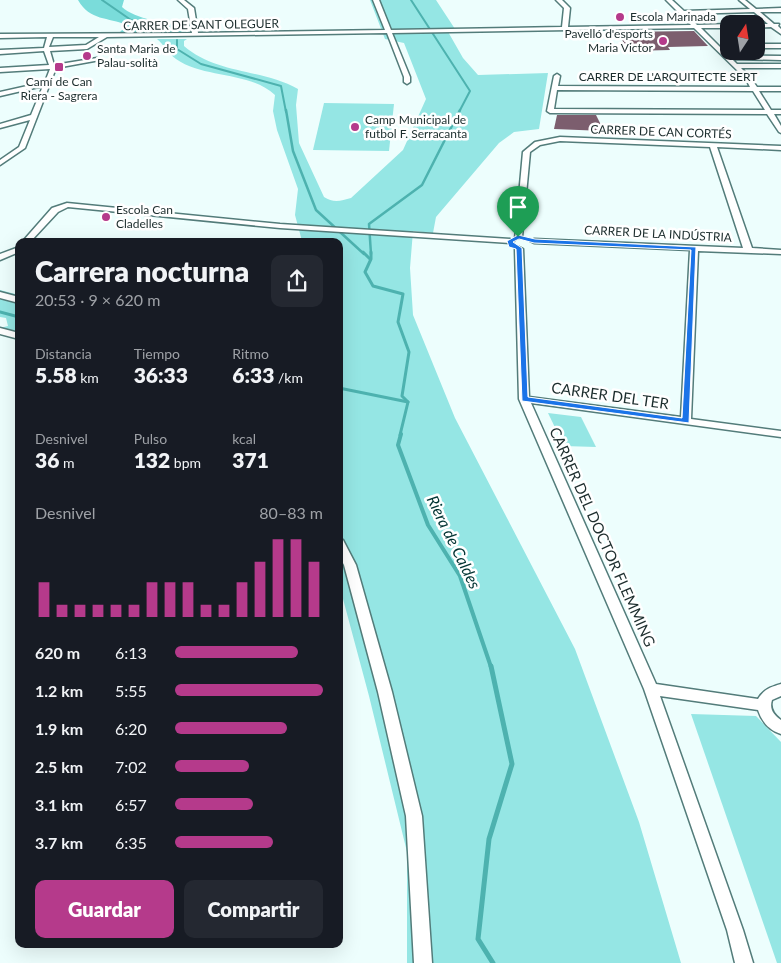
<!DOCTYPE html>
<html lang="es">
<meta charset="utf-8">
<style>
:root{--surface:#171b24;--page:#242831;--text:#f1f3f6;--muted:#9ea1a6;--accent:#b53a8b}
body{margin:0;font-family:Lato,sans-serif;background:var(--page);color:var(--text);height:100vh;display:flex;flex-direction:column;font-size:19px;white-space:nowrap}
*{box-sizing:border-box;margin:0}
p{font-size:16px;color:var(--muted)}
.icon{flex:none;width:28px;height:28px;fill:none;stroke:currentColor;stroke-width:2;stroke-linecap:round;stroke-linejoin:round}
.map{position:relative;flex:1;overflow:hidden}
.side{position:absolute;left:15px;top:238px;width:328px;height:710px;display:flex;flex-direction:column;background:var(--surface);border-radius:10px;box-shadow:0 5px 20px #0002}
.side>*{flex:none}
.needle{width:32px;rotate:12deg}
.tools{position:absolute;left:720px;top:15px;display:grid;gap:10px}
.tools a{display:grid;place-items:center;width:45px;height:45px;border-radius:10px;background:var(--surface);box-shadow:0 5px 20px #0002;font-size:25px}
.pin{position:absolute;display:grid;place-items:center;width:42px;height:42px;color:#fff;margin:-51px -21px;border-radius:50% 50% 50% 0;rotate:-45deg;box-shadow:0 0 5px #0007}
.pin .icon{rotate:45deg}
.round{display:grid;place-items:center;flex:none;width:52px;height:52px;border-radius:10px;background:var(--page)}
.summary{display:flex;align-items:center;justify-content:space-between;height:85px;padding:0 20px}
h1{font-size:28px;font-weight:800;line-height:38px}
.metrics{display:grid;grid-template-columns:repeat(3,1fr);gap:8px;height:85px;padding:5px 20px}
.metrics div{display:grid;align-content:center}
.metrics b{font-size:21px;font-weight:800}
.metrics small{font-size:14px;font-weight:400}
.metrics p{font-size:14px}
.chart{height:140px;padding:10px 20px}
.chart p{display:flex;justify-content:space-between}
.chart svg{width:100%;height:90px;margin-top:5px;stroke:var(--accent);stroke-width:6}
.primary-button{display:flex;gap:10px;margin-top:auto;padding:10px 20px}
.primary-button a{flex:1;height:58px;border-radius:10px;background:var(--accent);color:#fff;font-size:20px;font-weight:800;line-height:58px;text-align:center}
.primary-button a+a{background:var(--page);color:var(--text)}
ul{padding:0 20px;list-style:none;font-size:16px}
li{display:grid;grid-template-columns:80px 60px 1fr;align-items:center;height:38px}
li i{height:12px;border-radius:6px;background:var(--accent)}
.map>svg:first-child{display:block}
.green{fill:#95e6e4}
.forest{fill:#7adcda}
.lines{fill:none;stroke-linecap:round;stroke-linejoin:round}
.stream-far4{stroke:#4db2af;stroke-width:2}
.stream-far3{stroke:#4db2af;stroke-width:2.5}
.stream-far2{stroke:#4db2af;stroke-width:3}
.stream-far1{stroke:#4db2af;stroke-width:4}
.stream{stroke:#4db2af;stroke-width:5}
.building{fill:#7c5e6e}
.street-casing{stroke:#537c7a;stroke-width:3}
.street{fill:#fff;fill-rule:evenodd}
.route{fill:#1a73e8;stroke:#fff;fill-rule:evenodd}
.poi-dot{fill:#b53a8b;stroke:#fff;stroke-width:2}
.labels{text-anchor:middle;stroke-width:5;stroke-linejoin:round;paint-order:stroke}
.far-poi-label{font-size:12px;fill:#1c2d2d;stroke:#fff;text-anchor:start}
.far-street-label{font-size:12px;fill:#1c2d2d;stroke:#fff}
.street-label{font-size:15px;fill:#1c2d2d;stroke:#fff}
.water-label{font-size:16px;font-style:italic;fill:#013332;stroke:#fff}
</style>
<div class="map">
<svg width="781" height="963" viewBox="0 0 781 963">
<rect width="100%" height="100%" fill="#edfefd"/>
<g class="green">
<path d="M 370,0 L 436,0 L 455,29 L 447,30 L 463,58 L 478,75 L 548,73 L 539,129 L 514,132 L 499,143 L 436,217 L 433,233 L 413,231 L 410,268 L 413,315 L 455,418 L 575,649 L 639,822 L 681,963 L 407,963 L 407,852 L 369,696 L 339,584 L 339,241 L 302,241 L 295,215 L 298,189 L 277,130 L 273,111 L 275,95 C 249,71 205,79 176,59 C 168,53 164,45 157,39 L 187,39 L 184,41 L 184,46 C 216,74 262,69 298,89 L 296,105 L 299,143 L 324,197 C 333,203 341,201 351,198 L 403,150 L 426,99 L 404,43 L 385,39 Z"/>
<polygon points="324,103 394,104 389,151 313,150"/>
<polygon points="0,290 19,295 19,335 0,328 8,326 6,318 0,317"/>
<polygon points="548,413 581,417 596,447 564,446"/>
<polygon points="691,714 756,716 781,742 781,963 777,963"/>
</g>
<path class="forest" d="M 78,0 L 124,0 L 122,7 C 135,19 167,24 185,25 L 186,32 L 120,32 L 127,25 C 108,17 90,21 78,0 Z"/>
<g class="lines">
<g class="stream-far4">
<polyline points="102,0 131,20 155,23 178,33"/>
<polyline points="411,0 470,91 459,112"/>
<polyline points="177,40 177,49 201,64 281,86 286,112"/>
</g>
<g class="stream-far3">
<polyline points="286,110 293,151 316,210 364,254"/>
<polyline points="371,254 369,224 422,185 460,110"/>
</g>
<g class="stream-far2">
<polyline points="363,252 370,259"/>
<polyline points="371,252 371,259 365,272 373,286 403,294 398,322 409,352 402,396 408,402 400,435"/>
<polyline points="0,312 19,317"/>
<polyline points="339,388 408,402"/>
</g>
<polyline class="stream-far1" points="401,434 398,445 428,525 460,576 491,667"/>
<polyline class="stream" points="491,666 512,764 489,839 478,939 493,963"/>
</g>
<g class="building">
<polygon points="694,31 708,46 668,47 670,50 630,51 616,32"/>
<polygon points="557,115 596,115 604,131 554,129"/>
</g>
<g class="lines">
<defs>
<g id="street">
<path d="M 178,0 L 184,0 L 194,8 L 198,33 L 385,30 L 373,0 L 379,0 L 391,30 L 562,27 L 564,8 L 556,0 L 562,0 L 570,8 L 568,27 L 691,25 L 666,0 L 672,0 L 684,11 L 750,9 L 739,0 L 745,0 L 756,9 L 781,8 L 781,12 L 760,12 L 774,24 L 779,24 L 778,26 L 781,29 L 781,34 L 771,27 L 756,28 L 756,24 L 768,24 L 754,12 L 687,14 L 697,25 L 729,24 L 729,28 L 701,28 L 728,55 L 781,56 L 781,60 L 732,59 L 737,64 L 781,64 L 781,68 L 741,68 L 750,77 L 757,87 L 781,87 L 781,91 L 759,91 L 771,110 L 781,110 L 781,114 L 774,114 L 781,126 L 781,133 L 779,132 L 767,114 L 550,113 L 547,111 L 554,76 L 557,74 L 560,76 L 558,86 L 750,87 L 746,79 L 694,28 L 392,33 L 410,77 L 410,82 L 407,84 L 404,82 L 404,77 L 387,33 L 107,37 L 87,49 L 50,51 L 54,65 L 97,58 L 100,60 L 56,68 L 25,148 L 0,165 L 0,160 L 19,147 L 30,120 L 0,128 L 0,124 L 31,115 L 43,86 L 0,96 L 0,92 L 45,82 L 50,69 L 0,72 L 0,68 L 49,65 L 44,51 L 0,54 L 0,50 L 44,48 L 47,37 L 0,38 L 0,34 L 192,33 L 188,9 ZM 53,37 L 99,37 L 86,45 L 49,47 ZM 557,90 L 753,91 L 765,110 L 554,109 Z"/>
<rect x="756" y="44" width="25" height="4"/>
<path d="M 560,137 L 781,146 L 781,150 L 717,147 L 752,248 L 781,250 L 781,254 L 698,251 L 691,419 L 781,431 L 781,437 L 531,403 L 656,684 L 758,699 C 764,689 771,687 781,684 L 781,696 L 772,700 C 769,709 774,715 781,720 L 781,734 C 769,730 762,722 758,710 L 660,696 L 743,930 L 753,963 L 735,963 L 727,930 L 644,689 L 519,399 L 515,249 L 519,247 L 523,249 L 529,397 L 681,417 L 690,250 L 534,243 L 530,241 L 534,239 L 743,248 L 710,147 L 560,141 L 540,145 L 530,152 L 522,237 L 515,239 L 523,152 L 535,142 Z"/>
<polygon points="67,203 280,224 510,239 514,241 510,243 280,228 68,207 58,212 31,241 23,241 52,208"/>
<polygon points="19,247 19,252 0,260 0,254"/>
<polygon points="0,292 19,297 19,303 0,298"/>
<polygon points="0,328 19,333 19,339 0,334"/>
<polygon points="339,539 343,540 356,565 392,692 422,816 432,963 414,963 406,816 378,692 344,565 339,555"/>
</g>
</defs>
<use href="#street" class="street-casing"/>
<use href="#street" class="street"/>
</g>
<path class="route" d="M 518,235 L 535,239 L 696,247 L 689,423 L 522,401 L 516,249 L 509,247 L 507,241 ZM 519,239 L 534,243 L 691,250 L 682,418 L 528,397 L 522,248 L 513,242 Z"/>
<g class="poi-dot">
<circle cx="620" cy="17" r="5"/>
<circle cx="663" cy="41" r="5"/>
<circle cx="87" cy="56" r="5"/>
<rect x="54" y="62" width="10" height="10" rx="2.5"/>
<circle cx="355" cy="127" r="5"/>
<circle cx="106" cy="217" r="5"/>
</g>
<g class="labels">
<g class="far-poi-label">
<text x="630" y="21">Escola Marinada</text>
<text x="653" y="38" text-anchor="end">Pavelló d'esports<tspan x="653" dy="14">Maria Victor</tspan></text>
<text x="97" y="53">Santa Maria de<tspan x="97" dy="14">Palau-solità</tspan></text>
<text x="59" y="86" text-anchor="middle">Camí de Can<tspan x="59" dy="14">Riera - Sagrera</tspan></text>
<text x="365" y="124">Camp Municipal de<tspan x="365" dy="14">futbol F. Serracanta</tspan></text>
<text x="116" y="214">Escola Can<tspan x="116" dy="14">Cladelles</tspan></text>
</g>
<g class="far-street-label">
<text transform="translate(201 25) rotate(-1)" y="4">CARRER DE SANT OLEGUER</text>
<text x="668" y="81">CARRER DE L'ARQUITECTE SERT</text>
<text transform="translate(661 132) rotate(2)" y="4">CARRER DE CAN CORTÉS</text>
<text transform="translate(658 234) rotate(3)" y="4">CARRER DE LA INDÚSTRIA</text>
</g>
<g class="street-label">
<text transform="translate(610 396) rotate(8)" y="5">CARRER DEL TER</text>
<text transform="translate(602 537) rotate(66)" y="5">CARRER DEL DOCTOR FLEMMING</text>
</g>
<g class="water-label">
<text transform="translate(454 542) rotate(64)" y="6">Riera de Caldes</text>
</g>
</g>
</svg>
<div class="tools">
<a><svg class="needle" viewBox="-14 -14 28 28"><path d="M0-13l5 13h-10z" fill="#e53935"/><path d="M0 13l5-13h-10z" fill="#9ea1a6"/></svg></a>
</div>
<div class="pin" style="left:518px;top:237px;background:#1e9e55"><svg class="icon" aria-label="arrive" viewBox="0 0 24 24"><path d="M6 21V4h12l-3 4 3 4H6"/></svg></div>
<section class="side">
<div class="summary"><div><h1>Carrera nocturna</h1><p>20:53 · 9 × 620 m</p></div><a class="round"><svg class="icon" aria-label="share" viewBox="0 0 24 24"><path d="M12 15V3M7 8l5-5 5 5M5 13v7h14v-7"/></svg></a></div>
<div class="metrics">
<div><p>Distancia</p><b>5.58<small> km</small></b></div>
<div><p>Tiempo</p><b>36:33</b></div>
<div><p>Ritmo</p><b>6:33<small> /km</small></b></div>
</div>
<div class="metrics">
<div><p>Desnivel</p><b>36<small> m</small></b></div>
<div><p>Pulso</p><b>132<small> bpm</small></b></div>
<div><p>kcal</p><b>371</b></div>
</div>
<div class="chart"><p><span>Desnivel</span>80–83 m</p>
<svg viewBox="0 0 160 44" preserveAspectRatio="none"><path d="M5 44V27M15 44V38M25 44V38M35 44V38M45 44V38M55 44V38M65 44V27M75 44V27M85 44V27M95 44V38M105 44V38M115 44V27M125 44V17M135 44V6M145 44V6M155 44V17"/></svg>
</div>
<ul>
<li><b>620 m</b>6:13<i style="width:83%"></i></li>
<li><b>1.2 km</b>5:55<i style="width:100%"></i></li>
<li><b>1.9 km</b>6:20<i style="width:76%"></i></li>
<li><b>2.5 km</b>7:02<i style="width:50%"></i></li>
<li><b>3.1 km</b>6:57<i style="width:53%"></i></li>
<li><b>3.7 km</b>6:35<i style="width:66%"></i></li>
</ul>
<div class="primary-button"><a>Guardar</a><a>Compartir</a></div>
</section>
</div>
